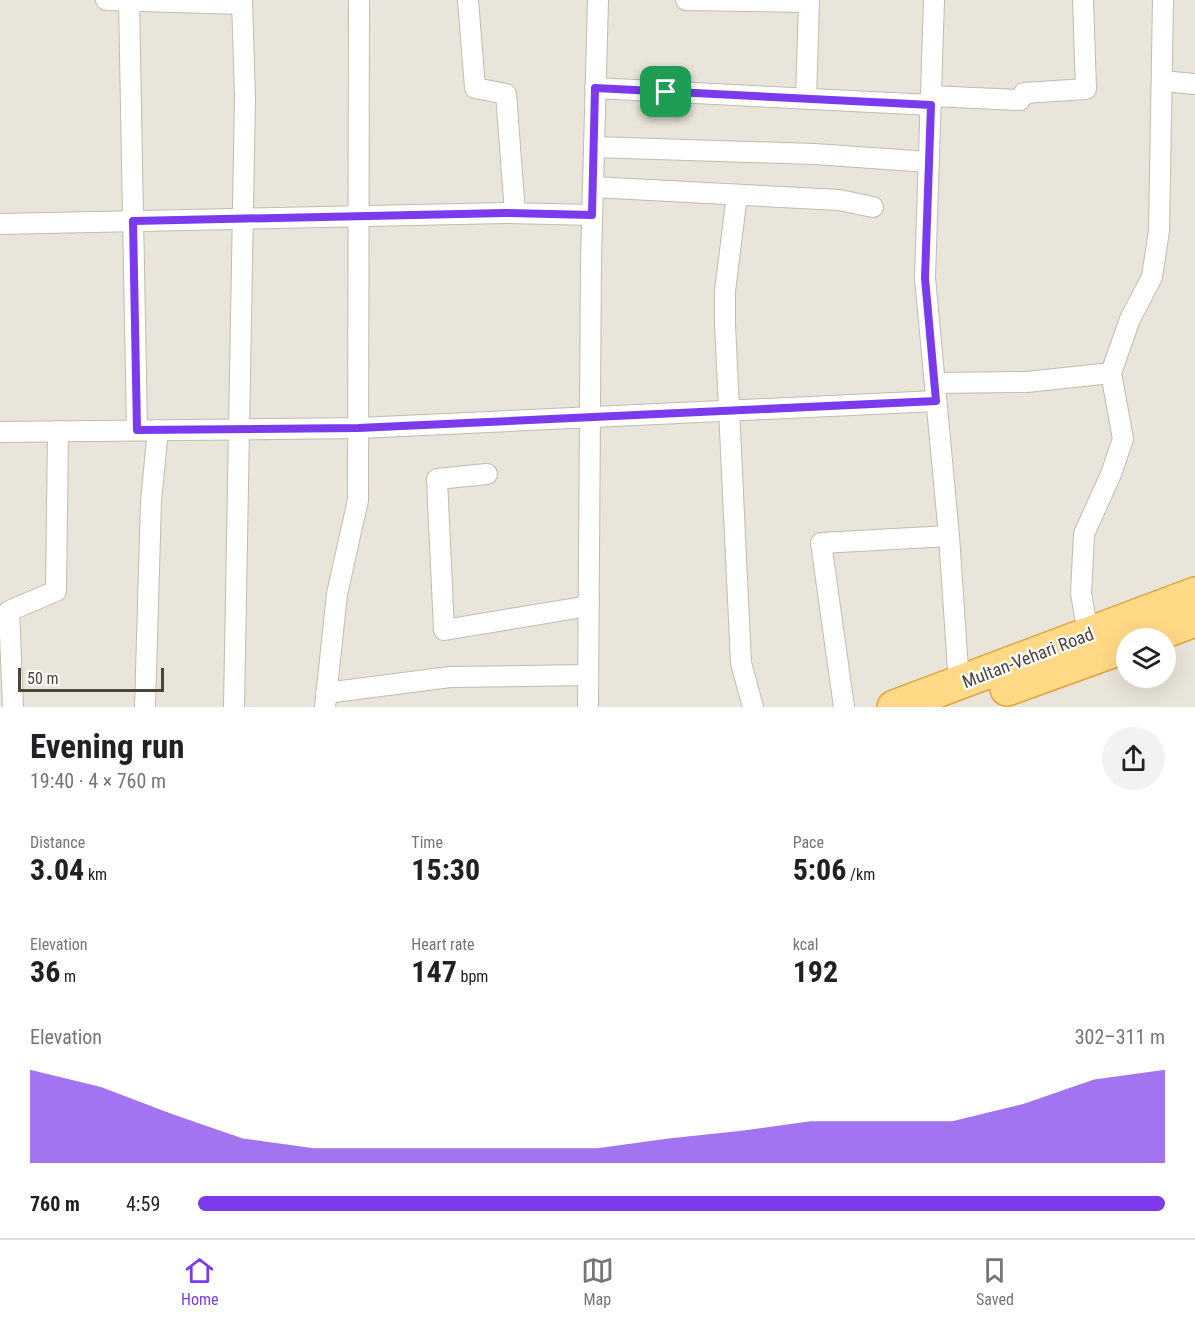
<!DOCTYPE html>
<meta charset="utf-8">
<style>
:root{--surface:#fff;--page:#f2f2f2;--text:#202124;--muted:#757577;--line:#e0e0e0;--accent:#7c3aed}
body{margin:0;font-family:"Roboto Condensed",sans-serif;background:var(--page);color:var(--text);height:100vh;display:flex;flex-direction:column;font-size:22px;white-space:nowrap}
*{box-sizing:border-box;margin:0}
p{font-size:20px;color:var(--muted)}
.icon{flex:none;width:33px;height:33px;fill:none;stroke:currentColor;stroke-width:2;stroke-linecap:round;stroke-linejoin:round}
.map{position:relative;height:707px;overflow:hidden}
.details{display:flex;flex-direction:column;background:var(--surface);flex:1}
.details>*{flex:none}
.controls{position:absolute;left:1116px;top:628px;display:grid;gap:12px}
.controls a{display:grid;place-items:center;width:60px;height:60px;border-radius:50%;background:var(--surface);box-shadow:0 6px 24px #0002;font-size:30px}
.scale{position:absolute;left:18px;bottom:15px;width:146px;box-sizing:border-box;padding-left:6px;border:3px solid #4b4439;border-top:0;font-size:16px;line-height:21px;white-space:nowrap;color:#4b4439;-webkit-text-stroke:4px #fff;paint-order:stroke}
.pin{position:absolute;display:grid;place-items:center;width:51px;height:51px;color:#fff;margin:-26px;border-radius:12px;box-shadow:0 3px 9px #0006}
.round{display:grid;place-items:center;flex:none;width:63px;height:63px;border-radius:32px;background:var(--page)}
.headline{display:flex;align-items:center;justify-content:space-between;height:102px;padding:0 30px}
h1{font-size:33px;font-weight:700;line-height:45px}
.figures{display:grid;grid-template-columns:repeat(3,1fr);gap:9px;height:102px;padding:6px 30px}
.figures div{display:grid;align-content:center}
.figures b{font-size:30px;font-weight:700}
.figures small{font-size:16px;font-weight:400}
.figures p{font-size:16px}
.chart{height:168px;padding:12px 30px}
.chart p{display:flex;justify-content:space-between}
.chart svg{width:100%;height:108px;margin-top:6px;fill:var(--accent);opacity:.7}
ul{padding:0 30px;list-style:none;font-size:20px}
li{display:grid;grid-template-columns:96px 72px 1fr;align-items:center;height:45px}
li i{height:15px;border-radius:8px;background:var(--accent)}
.menu{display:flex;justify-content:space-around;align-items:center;height:84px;border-top:2px solid var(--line);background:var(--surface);font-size:16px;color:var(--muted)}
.menu a{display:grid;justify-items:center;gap:3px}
.menu .on{color:var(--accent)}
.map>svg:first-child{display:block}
.residential{fill:#eae5da;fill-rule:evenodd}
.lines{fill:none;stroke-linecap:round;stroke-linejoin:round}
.minor-casing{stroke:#c2bbae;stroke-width:22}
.trunk-casing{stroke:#e0a43c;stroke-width:36}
.minor{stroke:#fff;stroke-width:20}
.trunk{stroke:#ffd985;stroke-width:33}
.route-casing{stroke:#fff;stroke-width:12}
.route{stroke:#7c3aed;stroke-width:8}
.labels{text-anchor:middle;stroke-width:4.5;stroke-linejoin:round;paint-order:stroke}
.street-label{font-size:18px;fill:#4b4439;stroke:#fff}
</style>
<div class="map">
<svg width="1195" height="707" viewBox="0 0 1195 707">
<rect width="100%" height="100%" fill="#f6f3ec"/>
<path class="residential" d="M 0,0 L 1195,0 L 1195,707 L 0,707 ZM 1126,639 L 1166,639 L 1166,678 L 1126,678 Z"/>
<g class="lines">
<defs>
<g id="minor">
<polyline points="106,0 242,4"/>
<polyline points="468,0 475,88 506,94 515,213"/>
<polyline points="686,0 809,2 806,99"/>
<polyline points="934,0 925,278 949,536 959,684"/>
<polyline points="129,1 137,430"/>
<polyline points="1162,81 1195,84"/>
<polyline points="595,88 931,105"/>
<polyline points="931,96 1020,100 1024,93 1086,89 1083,0"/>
<polyline points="594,147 814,154 929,162"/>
<polyline points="593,187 839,200 873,207"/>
<polyline points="737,195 725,291 725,324 741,663 753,707"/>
<polyline points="0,224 505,213 592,215"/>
<polyline points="935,383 1027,382 1111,373"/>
<polyline points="0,432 359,428 936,401"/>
<polyline points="487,474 437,479 444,630 589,606"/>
<polyline points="1088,634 1081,593 1084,534 1111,474 1123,439 1111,373 1130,319 1152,277 1159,231 1163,0"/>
<polyline points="326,693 450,677 588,675"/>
<polyline points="13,707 9,611 56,591 58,431"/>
<polyline points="145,707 151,501 158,430"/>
<polyline points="234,707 245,97 242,0"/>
<polyline points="325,707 337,594 358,500 359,0"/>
<polyline points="588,707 591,260 598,0"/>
<polyline points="844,707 821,543 949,536"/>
</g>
<g id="trunk">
<polyline points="1144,639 1195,620"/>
<polyline points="1007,689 1126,646"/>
<polyline points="894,707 1195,594"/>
</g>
</defs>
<use href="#minor" class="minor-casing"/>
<use href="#trunk" class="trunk-casing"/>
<use href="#minor" class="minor"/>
<use href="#trunk" class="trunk"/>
</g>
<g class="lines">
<defs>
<polygon id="route" points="595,88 931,105 925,278 936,401 358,428 137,430 133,221 505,213 592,215"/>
</defs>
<use href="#route" class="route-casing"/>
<use href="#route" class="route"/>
</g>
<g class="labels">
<g class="street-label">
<text transform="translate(1028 658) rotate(-21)" y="6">Multan-Vehari Road</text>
</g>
</g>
</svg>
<div class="controls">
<a><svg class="icon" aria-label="layers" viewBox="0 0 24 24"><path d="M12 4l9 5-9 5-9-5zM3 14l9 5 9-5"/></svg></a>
</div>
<div class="scale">50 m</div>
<div class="pin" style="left:666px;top:92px;background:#1e9e55"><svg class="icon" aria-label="arrive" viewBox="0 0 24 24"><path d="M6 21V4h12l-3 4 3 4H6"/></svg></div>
</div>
<section class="details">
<div class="headline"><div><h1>Evening run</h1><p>19:40 · 4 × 760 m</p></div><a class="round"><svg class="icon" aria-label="share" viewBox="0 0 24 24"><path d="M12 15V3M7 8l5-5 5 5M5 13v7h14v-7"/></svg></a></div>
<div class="figures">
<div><p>Distance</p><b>3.04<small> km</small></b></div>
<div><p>Time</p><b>15:30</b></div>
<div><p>Pace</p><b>5:06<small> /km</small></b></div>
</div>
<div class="figures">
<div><p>Elevation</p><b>36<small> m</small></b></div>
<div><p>Heart rate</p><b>147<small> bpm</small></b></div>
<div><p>kcal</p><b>192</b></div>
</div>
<div class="chart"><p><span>Elevation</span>302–311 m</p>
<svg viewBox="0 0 160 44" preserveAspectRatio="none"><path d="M0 44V6L10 13L20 24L30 34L40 38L50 38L60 38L70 38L80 38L90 34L100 31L110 27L120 27L130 27L140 20L150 10L160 6V44z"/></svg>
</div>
<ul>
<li><b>760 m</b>4:59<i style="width:100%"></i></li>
</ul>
</section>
<nav class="menu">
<a class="on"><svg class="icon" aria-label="home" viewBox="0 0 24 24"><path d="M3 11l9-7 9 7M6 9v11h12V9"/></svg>Home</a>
<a><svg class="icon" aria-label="map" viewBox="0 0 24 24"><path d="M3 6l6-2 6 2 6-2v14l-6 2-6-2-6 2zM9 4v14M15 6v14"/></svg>Map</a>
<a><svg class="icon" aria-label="saved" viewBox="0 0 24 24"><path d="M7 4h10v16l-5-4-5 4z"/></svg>Saved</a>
</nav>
